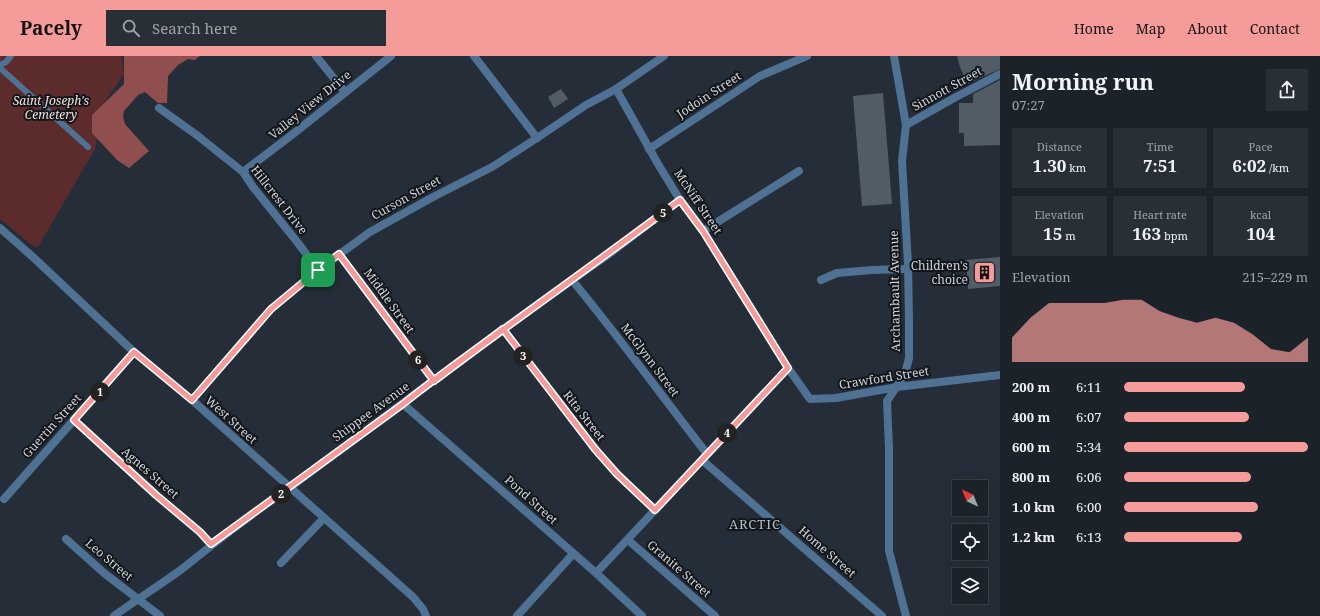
<!DOCTYPE html>
<meta charset="utf-8">
<style>
:root{--surface:#1c222a;--page:#292f36;--text:#f1f3f6;--muted:#a0a4a8;--line:#3a3f47;--accent:#f59b99}
body{margin:0;font-family:"Noto Serif",serif;background:var(--page);color:var(--text);height:100vh;display:flex;flex-direction:column;font-size:15px;white-space:nowrap}
*{box-sizing:border-box;margin:0}
p{font-size:13px;color:var(--muted)}
.icon{flex:none;width:22px;height:22px;fill:none;stroke:currentColor;stroke-width:2;stroke-linecap:round;stroke-linejoin:round}
.map{position:relative;flex:1;overflow:hidden}
.details{display:flex;flex-direction:column;background:var(--surface);width:320px}
.details>*{flex:none}
.needle{width:26px;rotate:317deg}
.tools{position:absolute;left:952px;top:424px;display:grid;gap:8px}
.tools a{display:grid;place-items:center;width:36px;height:36px;border-radius:0px;background:var(--surface);box-shadow:0 4px 16px #0002,0 0 0 1px var(--line);font-size:20px}
.pin{position:absolute;display:grid;place-items:center;width:34px;height:34px;color:#fff;margin:-17px;border-radius:8px;box-shadow:0 2px 6px #0006}
.km{position:absolute;width:20px;height:20px;margin:-10px;border-radius:50%;background:#222;color:#fff;font-size:11px;line-height:20px;text-align:center}
.round{display:grid;place-items:center;flex:none;width:42px;height:42px;border-radius:0px;background:var(--page)}
.summary{display:flex;align-items:center;justify-content:space-between;height:68px;padding:0 12px}
h1{font-size:22px;font-weight:700;line-height:30px}
.stats{display:grid;grid-template-columns:repeat(3,1fr);gap:6px;height:68px;padding:4px 12px}
.stats div{display:grid;align-content:center;border-radius:0px;background:var(--page);text-align:center}
.stats b{font-size:17px;font-weight:700}
.stats small{font-size:11px;font-weight:400}
.stats p{font-size:11px}
.chart{height:112px;padding:8px 12px}
.chart p{display:flex;justify-content:space-between}
.chart svg{width:100%;height:72px;margin-top:4px;fill:var(--accent);opacity:.7}
ul{padding:0 12px;list-style:none;font-size:13px}
li{display:grid;grid-template-columns:64px 48px 1fr;align-items:center;height:30px}
li i{height:10px;border-radius:5px;background:var(--accent)}
header{display:flex;align-items:center;gap:24px;box-sizing:border-box;height:56px;padding:0 20px;background:var(--accent);color:#111}
header strong{font-size:19px}
nav{display:flex;gap:22px;margin-inline-start:auto;font-size:14px}
.search{width:280px;height:36px;background:var(--page);display:flex;align-items:center;gap:10px;box-sizing:border-box;padding:0 14px;border-radius:0px;color:var(--muted);font-size:15px}
main{display:flex;flex:1;min-height:0}
.map>svg:first-child{display:block}
.green{fill:#5c2c2c}
.forest{fill:#904f4e}
.building{fill:#515c66}
.lines{fill:none;stroke-linecap:round;stroke-linejoin:round}
.service{stroke:#4f7193;stroke-width:6}
.pedestrian{stroke:#4f7193;stroke-width:8}
.minor{stroke:#4f7193;stroke-width:8}
.route-casing{stroke:#fff;stroke-width:8}
.route{stroke:#f59b99;stroke-width:5}
.labels{text-anchor:middle;stroke-width:4;stroke-linejoin:round;paint-order:stroke}
.street-label{font-size:12px;fill:#ced4da;stroke:#12161a}
.park-label{font-size:12px;font-style:italic;fill:#f4dfde;stroke:#12161a}
.poi-label{font-size:12px;fill:#ced4da;stroke:#12161a;text-anchor:end}
.neighbourhood-label{font-size:13px;letter-spacing:1px;fill:#b4c0cc;stroke:#12161a}
</style>
<header>
<strong>Pacely</strong>
<div class="search"><svg class="icon" aria-label="search" viewBox="0 0 24 24"><circle cx="10" cy="10" r="6"/><path d="M15 15l6 6"/></svg>Search here</div>
<nav><a>Home</a><a>Map</a><a>About</a><a>Contact</a></nav>
</header>
<main>
<div class="map">
<svg width="1000" height="560" viewBox="0 0 1000 560">
<rect width="100%" height="100%" fill="#252e38"/>
<polygon class="green" points="0,0 121,0 124,18 103,48 95,93 38,191 32,189 0,163"/>
<polygon class="forest" points="124,0 200,0 195,4 188,3 178,9 168,20 167,47 158,47 145,36 138,39 124,55 123,61 125,68 149,95 129,112 117,104 92,77 92,59 124,28"/>
<g class="building">
<polygon points="957,0 1000,0 1000,13 967,28 960,11"/>
<polygon points="1000,24 1000,89 964,90 964,77 959,77 959,47 973,47 973,38"/>
<polygon points="561,33 568,43 554,52 548,41"/>
<polygon points="883,37 892,148 862,150 853,40"/>
<polygon points="1000,201 1000,230 968,233 966,204"/>
</g>
<g class="lines">
<g class="service">
<polyline points="0,9 6,6 11,0"/>
<polyline points="0,12 88,91"/>
</g>
<polyline class="pedestrian" points="956,41 1000,18"/>
<g class="minor">
<polyline points="316,0 345,36"/>
<polyline points="474,0 537,82"/>
<polyline points="894,0 906,69 902,105 908,208 909,264 909,302 905,318 887,345 889,392 889,495 906,560"/>
<polyline points="616,33 658,108 680,144 703,175 788,312 810,343 836,342 897,331 1000,319"/>
<polyline points="159,52 198,80 243,116 253,131 298,187 318,214"/>
<polyline points="906,69 956,41"/>
<polyline points="649,93 760,20 807,0"/>
<polyline points="243,116 293,78 391,0"/>
<polyline points="0,172 34,202 134,296 192,344 413,541 423,553 426,560"/>
<polyline points="703,175 799,115"/>
<polyline points="339,198 434,325"/>
<path d="M 572,224 C 619,281 662,340 707,398"/>
<polyline points="821,224 837,217 872,214 908,213"/>
<polyline points="503,273 595,393 617,418 655,454"/>
<polyline points="192,344 271,253 318,214 370,176 433,141 492,111 537,82 586,49 616,33 664,0"/>
<polyline points="403,348 596,517 642,560"/>
<polyline points="74,364 156,439 200,476 211,489"/>
<polyline points="702,404 882,560"/>
<polyline points="4,443 134,296"/>
<polyline points="66,483 104,517 160,560"/>
<polyline points="628,484 715,560"/>
<polyline points="281,507 324,462"/>
<polyline points="596,517 788,312"/>
<path d="M 114,560 C 136,544 160,529 182,513 C 217,485 252,457 289,432 L 503,273 L 609,198 L 680,144"/>
<polyline points="517,560 573,498"/>
</g>
</g>
<g class="lines">
<defs>
<path id="route" d="M 318,214 L 271,253 L 192,344 L 134,296 L 74,364 L 156,439 L 200,476 L 211,488 L 403,348 C 435,322 470,298 503,273 L 595,393 L 617,418 L 655,454 L 788,312 L 703,175 L 680,144 C 599,205 516,263 434,325 L 339,198 L 318,214"/>
</defs>
<use href="#route" class="route-casing"/>
<use href="#route" class="route"/>
</g>
<defs>
<symbol id="building-square" viewBox="-11 -11 22 22"><rect x="-9" y="-9" width="18" height="18" rx="4" fill="#f59b99" stroke="#12161a"/><path d="M-4-6H4V6H1V3H-1V6H-4ZM-2.5-4.3h1.7v1.8h-1.7ZM.8-4.3h1.7v1.8H.8ZM-2.5-1h1.7V.8h-1.7ZM.8-1h1.7V.8H.8Z" fill="#111"/></symbol>
</defs>
<g fill-rule="evenodd">
<use href="#building-square" x="972" y="204" width="25" height="25"/>
</g>
<g class="labels">
<g class="street-label">
<text transform="translate(947 33) rotate(-29)" y="4">Sinnott Street</text>
<text transform="translate(709 39) rotate(-33)" y="4">Jodoin Street</text>
<text transform="translate(310 49) rotate(-39)" y="4">Valley View Drive</text>
<text transform="translate(406 142) rotate(-29)" y="4">Curson Street</text>
<text transform="translate(279 144) rotate(52)" y="4">Hillcrest Drive</text>
<text transform="translate(698 146) rotate(56)" y="4">McNiff Street</text>
<text transform="translate(895 235) rotate(-91)" y="4">Archambault Avenue</text>
<text transform="translate(389 245) rotate(54)" y="4">Middle Street</text>
<text transform="translate(650 304) rotate(53)" y="4">McGlynn Street</text>
<text transform="translate(884 322) rotate(-9)" y="4">Crawford Street</text>
<text transform="translate(371 356) rotate(-36)" y="4">Shippee Avenue</text>
<text transform="translate(584 360) rotate(52)" y="4">Rita Street</text>
<text transform="translate(231 364) rotate(42)" y="4">West Street</text>
<text transform="translate(52 370) rotate(-48)" y="4">Guertin Street</text>
<text transform="translate(150 417) rotate(41)" y="4">Agnes Street</text>
<text transform="translate(531 444) rotate(42)" y="4">Pond Street</text>
<text transform="translate(827 496) rotate(41)" y="4">Home Street</text>
<text transform="translate(109 504) rotate(40)" y="4">Leo Street</text>
<text transform="translate(679 513) rotate(41)" y="4">Granite Street</text>
</g>
<g class="park-label">
<text x="51" y="49">Saint Joseph's<tspan x="51" dy="14">Cemetery</tspan></text>
</g>
<g class="poi-label">
<text x="968" y="214">Children's<tspan x="968" dy="14">choice</tspan></text>
</g>
<g class="neighbourhood-label">
<text x="755" y="473">ARCTIC</text>
</g>
</g>
</svg>
<div class="tools">
<a><svg class="needle" viewBox="-14 -14 28 28"><path d="M0-13l5 13h-10z" fill="#e53935"/><path d="M0 13l5-13h-10z" fill="#a0a4a8"/></svg></a>
<a><svg class="icon" aria-label="locate" viewBox="0 0 24 24"><circle cx="12" cy="12" r="6"/><path d="M12 2v4M12 18v4M2 12h4M18 12h4"/></svg></a>
<a><svg class="icon" aria-label="layers" viewBox="0 0 24 24"><path d="M12 4l9 5-9 5-9-5zM3 14l9 5 9-5"/></svg></a>
</div>
<div class="pin" style="left:318px;top:214px;background:#1e9e55"><svg class="icon" aria-label="arrive" viewBox="0 0 24 24"><path d="M6 21V4h12l-3 4 3 4H6"/></svg></div>
<b class="km" style="left:100px;top:336px">1</b>
<b class="km" style="left:281px;top:438px">2</b>
<b class="km" style="left:523px;top:300px">3</b>
<b class="km" style="left:727px;top:377px">4</b>
<b class="km" style="left:663px;top:157px">5</b>
<b class="km" style="left:418px;top:304px">6</b>
</div>
<section class="details">
<div class="summary"><div><h1>Morning run</h1><p>07:27</p></div><a class="round"><svg class="icon" aria-label="share" viewBox="0 0 24 24"><path d="M12 15V3M7 8l5-5 5 5M5 13v7h14v-7"/></svg></a></div>
<div class="stats">
<div><p>Distance</p><b>1.30<small> km</small></b></div>
<div><p>Time</p><b>7:51</b></div>
<div><p>Pace</p><b>6:02<small> /km</small></b></div>
</div>
<div class="stats">
<div><p>Elevation</p><b>15<small> m</small></b></div>
<div><p>Heart rate</p><b>163<small> bpm</small></b></div>
<div><p>kcal</p><b>104</b></div>
</div>
<div class="chart"><p><span>Elevation</span>215–229 m</p>
<svg viewBox="0 0 160 44" preserveAspectRatio="none"><path d="M0 44V29L10 17L20 8L30 8L40 8L50 8L60 6L70 6L80 13L90 17L100 20L110 17L120 20L130 27L140 36L150 38L160 29V44z"/></svg>
</div>
<ul>
<li><b>200 m</b>6:11<i style="width:66%"></i></li>
<li><b>400 m</b>6:07<i style="width:68%"></i></li>
<li><b>600 m</b>5:34<i style="width:100%"></i></li>
<li><b>800 m</b>6:06<i style="width:69%"></i></li>
<li><b>1.0 km</b>6:00<i style="width:73%"></i></li>
<li><b>1.2 km</b>6:13<i style="width:64%"></i></li>
</ul>
</section>
</main>
